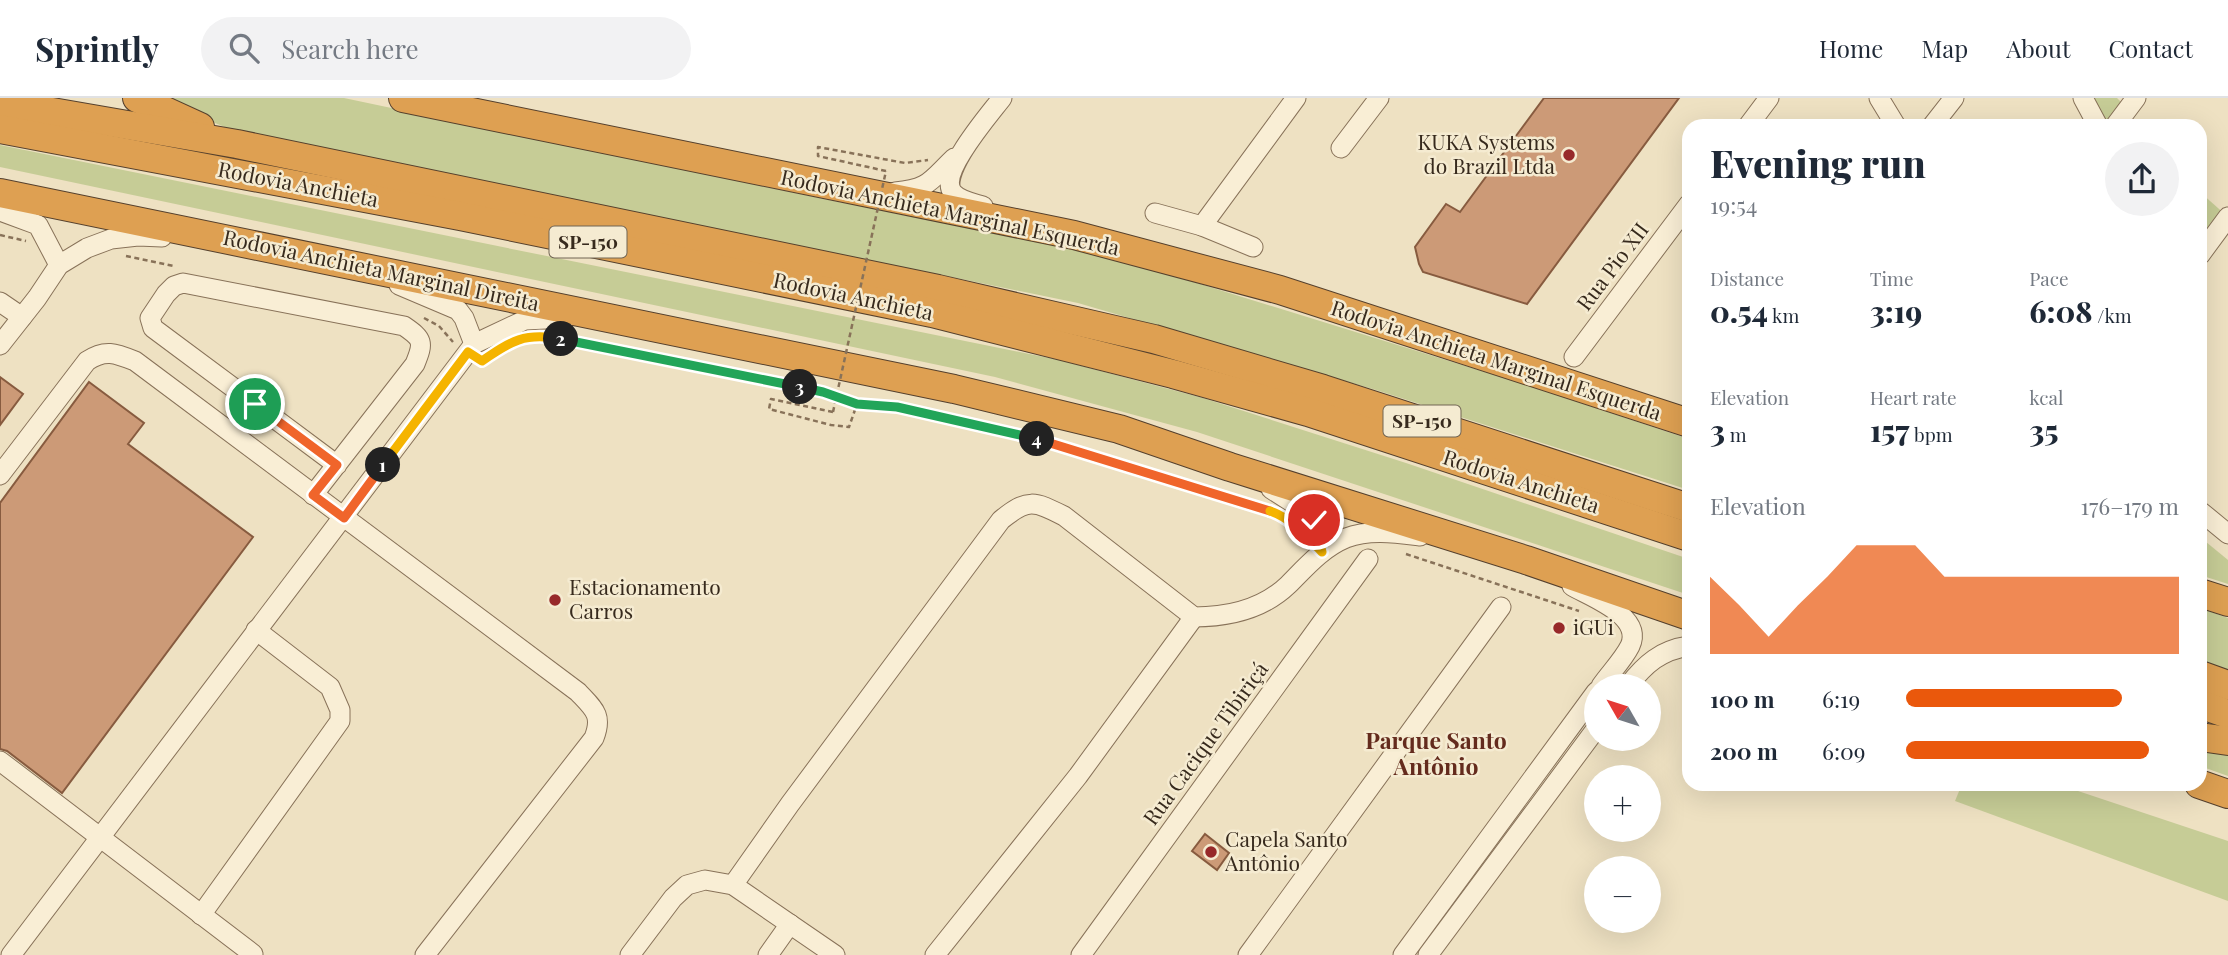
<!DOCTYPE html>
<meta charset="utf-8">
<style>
:root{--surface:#fff;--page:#f2f2f3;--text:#1f2937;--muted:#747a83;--line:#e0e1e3;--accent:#ea580c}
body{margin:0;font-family:"Playfair Display",serif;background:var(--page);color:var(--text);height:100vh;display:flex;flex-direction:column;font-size:26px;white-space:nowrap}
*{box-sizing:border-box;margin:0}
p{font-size:23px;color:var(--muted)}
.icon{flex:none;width:38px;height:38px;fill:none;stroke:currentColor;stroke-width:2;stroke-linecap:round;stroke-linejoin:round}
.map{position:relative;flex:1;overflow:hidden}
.sheet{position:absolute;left:1682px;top:21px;width:525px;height:672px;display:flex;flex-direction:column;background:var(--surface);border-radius:21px;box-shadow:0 7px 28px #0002}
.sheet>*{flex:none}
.needle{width:46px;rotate:309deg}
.buttons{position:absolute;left:1584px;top:576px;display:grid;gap:14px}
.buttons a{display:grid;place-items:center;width:77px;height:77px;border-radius:50%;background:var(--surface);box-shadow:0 7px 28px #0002;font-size:35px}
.pin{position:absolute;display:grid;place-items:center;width:60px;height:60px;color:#fff;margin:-30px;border:4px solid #fff;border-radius:50%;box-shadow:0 2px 7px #0007}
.km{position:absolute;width:35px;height:35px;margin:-18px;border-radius:50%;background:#222;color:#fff;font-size:19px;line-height:35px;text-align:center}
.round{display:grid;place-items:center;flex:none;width:74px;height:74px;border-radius:37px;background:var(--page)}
.overview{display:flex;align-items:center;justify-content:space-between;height:119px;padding:0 28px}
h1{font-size:38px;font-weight:800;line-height:52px}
.figures{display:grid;grid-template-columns:repeat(3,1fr);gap:10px;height:119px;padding:7px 28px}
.figures div{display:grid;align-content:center}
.figures b{font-size:30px;font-weight:800}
.figures small{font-size:19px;font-weight:400}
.figures p{font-size:19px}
.chart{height:196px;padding:14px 28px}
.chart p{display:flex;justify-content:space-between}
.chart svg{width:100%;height:126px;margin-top:7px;fill:var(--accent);opacity:.7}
ul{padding:0 28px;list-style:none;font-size:23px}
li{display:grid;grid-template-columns:112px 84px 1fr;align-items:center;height:52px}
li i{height:18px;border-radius:9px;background:var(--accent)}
header{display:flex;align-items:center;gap:42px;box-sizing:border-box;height:98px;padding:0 35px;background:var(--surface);border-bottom:2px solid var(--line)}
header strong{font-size:33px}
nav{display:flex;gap:38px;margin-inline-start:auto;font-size:24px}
.search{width:490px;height:63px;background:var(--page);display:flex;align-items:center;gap:18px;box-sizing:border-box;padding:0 24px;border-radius:38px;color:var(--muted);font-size:26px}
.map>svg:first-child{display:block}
.green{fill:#c6cc96}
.building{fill:#cc9a77;stroke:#875b3f;stroke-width:2}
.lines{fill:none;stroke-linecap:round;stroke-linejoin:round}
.minor-casing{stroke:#887259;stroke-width:21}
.highway-casing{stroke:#55402d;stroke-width:30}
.path{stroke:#887259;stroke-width:2.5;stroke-dasharray:5 3.5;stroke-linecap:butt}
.minor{stroke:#f9eed5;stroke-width:19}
.highway{stroke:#dea052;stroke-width:28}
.path-bridge{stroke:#887259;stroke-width:2.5;stroke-dasharray:5 3.5;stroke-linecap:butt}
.split-1-casing{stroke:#fff;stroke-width:14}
.split-2-casing{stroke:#fff;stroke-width:14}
.split-3-casing{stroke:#fff;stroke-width:14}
.split-4-casing{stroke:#fff;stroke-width:14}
.split-5-casing{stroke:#fff;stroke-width:14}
.split-6-casing{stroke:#fff;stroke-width:14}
.split-1{stroke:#f0652b;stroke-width:9}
.split-2{stroke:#f5b400;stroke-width:9}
.split-3{stroke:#22a559;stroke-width:9}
.split-4{stroke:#22a559;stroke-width:9}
.split-5{stroke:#f0652b;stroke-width:9}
.split-6{stroke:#f5b400;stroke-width:9}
.poi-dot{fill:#97292a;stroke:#f5ebd1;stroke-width:2.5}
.labels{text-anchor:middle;stroke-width:5;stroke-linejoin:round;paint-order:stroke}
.shield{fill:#f5ebd1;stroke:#706453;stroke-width:2}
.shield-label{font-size:19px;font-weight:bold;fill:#372a1d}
.poi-label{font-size:21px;fill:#372a1d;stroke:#f5ebd1;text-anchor:start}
.street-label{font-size:21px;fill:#372a1d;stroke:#f5ebd1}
.neighbourhood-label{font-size:23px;font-weight:bold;fill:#642b1d;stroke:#f5ebd1}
</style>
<header>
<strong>Sprintly</strong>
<div class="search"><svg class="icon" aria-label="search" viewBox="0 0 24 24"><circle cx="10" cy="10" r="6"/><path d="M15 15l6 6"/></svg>Search here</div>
<nav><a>Home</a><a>Map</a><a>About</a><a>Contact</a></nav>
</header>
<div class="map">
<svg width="2228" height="857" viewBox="0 0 2228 857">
<rect width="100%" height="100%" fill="#eee1c2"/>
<g class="green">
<polygon points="155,0 344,0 843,105 856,106 897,116 1017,138 1126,163 1514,283 1689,341 1689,392 1376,292 1078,205 227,30"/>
<polygon points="2084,0 2117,0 2127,10 2114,28 2099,28"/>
<polygon points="0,47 1059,262 1203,300 1406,365 1689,461 1689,497 1197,334 995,279 0,69"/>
<polygon points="2200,94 2228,119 2200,155"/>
<polygon points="2200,439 2228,462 2228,486 2200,477"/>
<polygon points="2200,510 2228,520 2228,572 2200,563"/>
<polygon points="2200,649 2228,653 2228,678 2200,668"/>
<polygon points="1962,686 2057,686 2228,743 2228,803 1955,703"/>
</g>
<g class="building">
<polygon points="1544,0 1679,0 1527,206 1423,174 1419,166 1415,149 1446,106 1460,114"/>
<polygon points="0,279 23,296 0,327"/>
<polygon points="89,284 144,325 128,346 253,439 62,695 7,653 0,651 0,405"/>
<polygon points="1205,736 1229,755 1217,772 1192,753"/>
</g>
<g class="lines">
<defs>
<g id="minor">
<polyline points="1879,0 1896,28"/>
<polyline points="2083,0 2098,28"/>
<polyline points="1748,28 1769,0"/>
<polyline points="1932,28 1954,0"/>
<polyline points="2115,28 2136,0"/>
<polyline points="1341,50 1379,0"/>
<path d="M 895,94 C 929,91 930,83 954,60"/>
<path d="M 983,108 C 973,105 960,103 953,95 C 937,76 990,16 1002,0"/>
<polyline points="0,113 38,127 59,167"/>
<polyline points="1155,115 1202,128 1253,149"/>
<polyline points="1202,128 1296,0"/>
<polyline points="2200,157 2228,119"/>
<polyline points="399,187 458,212 464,220 474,246"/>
<polyline points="0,204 22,219"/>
<polyline points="0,247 37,200 59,167 87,150 111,141 138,138 162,139"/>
<polyline points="1574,259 1689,106"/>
<path d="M 0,377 L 87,263 C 105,251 115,255 135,263 L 578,594 C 594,611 603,617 594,640 L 425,857"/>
<polyline points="1271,391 1312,417 1322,454"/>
<path d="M 313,397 L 415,266 C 424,244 423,241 404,228 L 183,185 L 174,188 L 166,196 L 150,220 L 153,230 L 337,367"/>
<polyline points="2200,413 2228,436"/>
<path d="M 1572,488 C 1591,499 1644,518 1630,548 C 1623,562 1610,575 1601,588"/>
<path d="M 1628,588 C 1645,566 1661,552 1689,548"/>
<polyline points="0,663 253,856"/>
<path d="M 733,787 L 790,706 L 1001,422 C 1028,400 1034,403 1064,418 L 1194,519 C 1228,519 1263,511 1288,487 C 1306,469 1322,450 1346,440 C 1369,431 1396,435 1420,438"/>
<polyline points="201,817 340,623 340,612 330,589 256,532"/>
<polyline points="11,857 474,246 525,222 566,220"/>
<polyline points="630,857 673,800 687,787 705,782 733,787 835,857"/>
<polyline points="768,857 790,826"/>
<polyline points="935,857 1078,678 1194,519"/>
<polyline points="1081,857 1368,461"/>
<polyline points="1248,857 1501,509"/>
<polyline points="1403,857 1596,594"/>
<polyline points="1428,857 1596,631"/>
</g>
<g id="highway">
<polyline points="137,0 200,29"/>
<polyline points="403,0 1074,137 1280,192 1689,325"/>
<polyline points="0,5 237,46 938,191 1154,241 1323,291 1689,410"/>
<polyline points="0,31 460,118 932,215 1173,276 1308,314 1689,439"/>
<polyline points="0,95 954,291 1119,331 1230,369 1526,462 1689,518"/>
<polyline points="2200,495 2228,504"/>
<polyline points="2200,577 2228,587"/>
<polyline points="2200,606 2228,616"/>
<polyline points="2200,639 2228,643"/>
<polyline points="2199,686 2228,696"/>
</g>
</defs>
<use href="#minor" class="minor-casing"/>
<use href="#highway" class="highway-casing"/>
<g class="path">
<polyline points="886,73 818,58 818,49 905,65 928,62"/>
<polyline points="0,137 26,143"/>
<polyline points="126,158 174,168"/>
<polyline points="424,220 439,228 453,244"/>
<polyline points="553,239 823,294 857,306"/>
<polyline points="833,314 771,301 769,311 831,327 849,329 857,306 897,309 1037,340 1270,413"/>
<polyline points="1406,456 1579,513"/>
</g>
<use href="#minor" class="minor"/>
<use href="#highway" class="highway"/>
<polyline class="path-bridge" points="833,314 886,73"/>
</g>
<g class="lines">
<defs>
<polyline id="split-1" points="255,306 337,367 313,397 344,420 383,367"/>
<path id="split-2" d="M 383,367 L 468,254 L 482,263 C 511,243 525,234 561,241"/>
<polyline id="split-3" points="561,241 800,289"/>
<polyline id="split-4" points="800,289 823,294 857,306 897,309 1037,341"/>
<polyline id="split-5" points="1037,341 1270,413"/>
<path id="split-6" d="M 1270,413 C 1291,420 1306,438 1322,454 L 1314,422"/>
</defs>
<use href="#split-1" class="split-1-casing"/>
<use href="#split-2" class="split-2-casing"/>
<use href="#split-3" class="split-3-casing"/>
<use href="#split-4" class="split-4-casing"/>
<use href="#split-5" class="split-5-casing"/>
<use href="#split-6" class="split-6-casing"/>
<use href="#split-1" class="split-1"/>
<use href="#split-2" class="split-2"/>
<use href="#split-3" class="split-3"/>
<use href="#split-4" class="split-4"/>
<use href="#split-5" class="split-5"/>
<use href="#split-6" class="split-6"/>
</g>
<g class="poi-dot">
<circle cx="1569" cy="57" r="7"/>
<circle cx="555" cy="502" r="7"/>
<circle cx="1559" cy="530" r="7"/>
<circle cx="1211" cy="754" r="7"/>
</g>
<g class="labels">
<g class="shield">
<rect x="549.5" y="128.5" width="77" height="31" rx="5"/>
<rect x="1383.5" y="307.5" width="77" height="31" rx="5"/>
</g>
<g class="shield-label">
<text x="588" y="151">SP-150</text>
<text x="1422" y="330">SP-150</text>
</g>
<g class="poi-label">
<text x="1555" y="52" text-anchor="end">KUKA Systems<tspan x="1555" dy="24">do Brazil Ltda</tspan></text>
<text x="569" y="497">Estacionamento<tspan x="569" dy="24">Carros</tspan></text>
<text x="1573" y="537">iGUi</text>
<text x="1225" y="749">Capela Santo<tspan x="1225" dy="24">Antônio</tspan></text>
</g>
<g class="street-label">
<text transform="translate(298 87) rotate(11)" y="7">Rodovia Anchieta</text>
<text transform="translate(950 115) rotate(12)" y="7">Rodovia Anchieta Marginal Esquerda</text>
<text transform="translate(1613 169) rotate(-53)" y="7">Rua Pio XII</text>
<text transform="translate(381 173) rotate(12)" y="7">Rodovia Anchieta Marginal Direita</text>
<text transform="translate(853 199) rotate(12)" y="7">Rodovia Anchieta</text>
<text transform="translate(1496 263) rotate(18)" y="7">Rodovia Anchieta Marginal Esquerda</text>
<text transform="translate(1521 384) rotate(18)" y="7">Rodovia Anchieta</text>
<text transform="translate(1206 646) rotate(-54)" y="7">Rua Cacique Tibiriçá</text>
</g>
<g class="neighbourhood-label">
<text x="1436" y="651">Parque Santo<tspan x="1436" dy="26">Antônio</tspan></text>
</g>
</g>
</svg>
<div class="buttons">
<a><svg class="needle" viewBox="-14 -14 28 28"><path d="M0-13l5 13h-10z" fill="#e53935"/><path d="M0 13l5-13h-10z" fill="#747a83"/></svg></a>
<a>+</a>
<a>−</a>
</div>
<div class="pin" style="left:255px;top:306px;background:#1e9e55"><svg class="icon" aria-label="arrive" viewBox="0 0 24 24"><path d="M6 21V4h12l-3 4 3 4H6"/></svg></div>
<div class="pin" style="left:1314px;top:422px;background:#d93025"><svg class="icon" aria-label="check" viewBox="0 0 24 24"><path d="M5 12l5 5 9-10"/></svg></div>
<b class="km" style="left:383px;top:367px">1</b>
<b class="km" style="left:561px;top:241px">2</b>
<b class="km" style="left:800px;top:289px">3</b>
<b class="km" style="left:1037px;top:341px">4</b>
<section class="sheet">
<div class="overview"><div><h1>Evening run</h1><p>19:54</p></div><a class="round"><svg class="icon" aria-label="share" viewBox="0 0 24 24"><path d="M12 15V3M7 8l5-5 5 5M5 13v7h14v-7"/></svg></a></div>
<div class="figures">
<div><p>Distance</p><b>0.54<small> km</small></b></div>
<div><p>Time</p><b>3:19</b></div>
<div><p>Pace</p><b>6:08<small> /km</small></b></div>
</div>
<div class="figures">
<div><p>Elevation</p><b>3<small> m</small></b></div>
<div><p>Heart rate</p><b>157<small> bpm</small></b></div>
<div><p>kcal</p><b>35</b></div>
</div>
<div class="chart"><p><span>Elevation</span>176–179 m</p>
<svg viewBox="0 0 160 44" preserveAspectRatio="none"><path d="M0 44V17L10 27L20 38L30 27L40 17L50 6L60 6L70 6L80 17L90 17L100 17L110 17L120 17L130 17L140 17L150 17L160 17V44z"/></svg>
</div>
<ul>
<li><b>100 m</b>6:19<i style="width:79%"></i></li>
<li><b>200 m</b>6:09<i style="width:89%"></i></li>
</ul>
</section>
</div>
